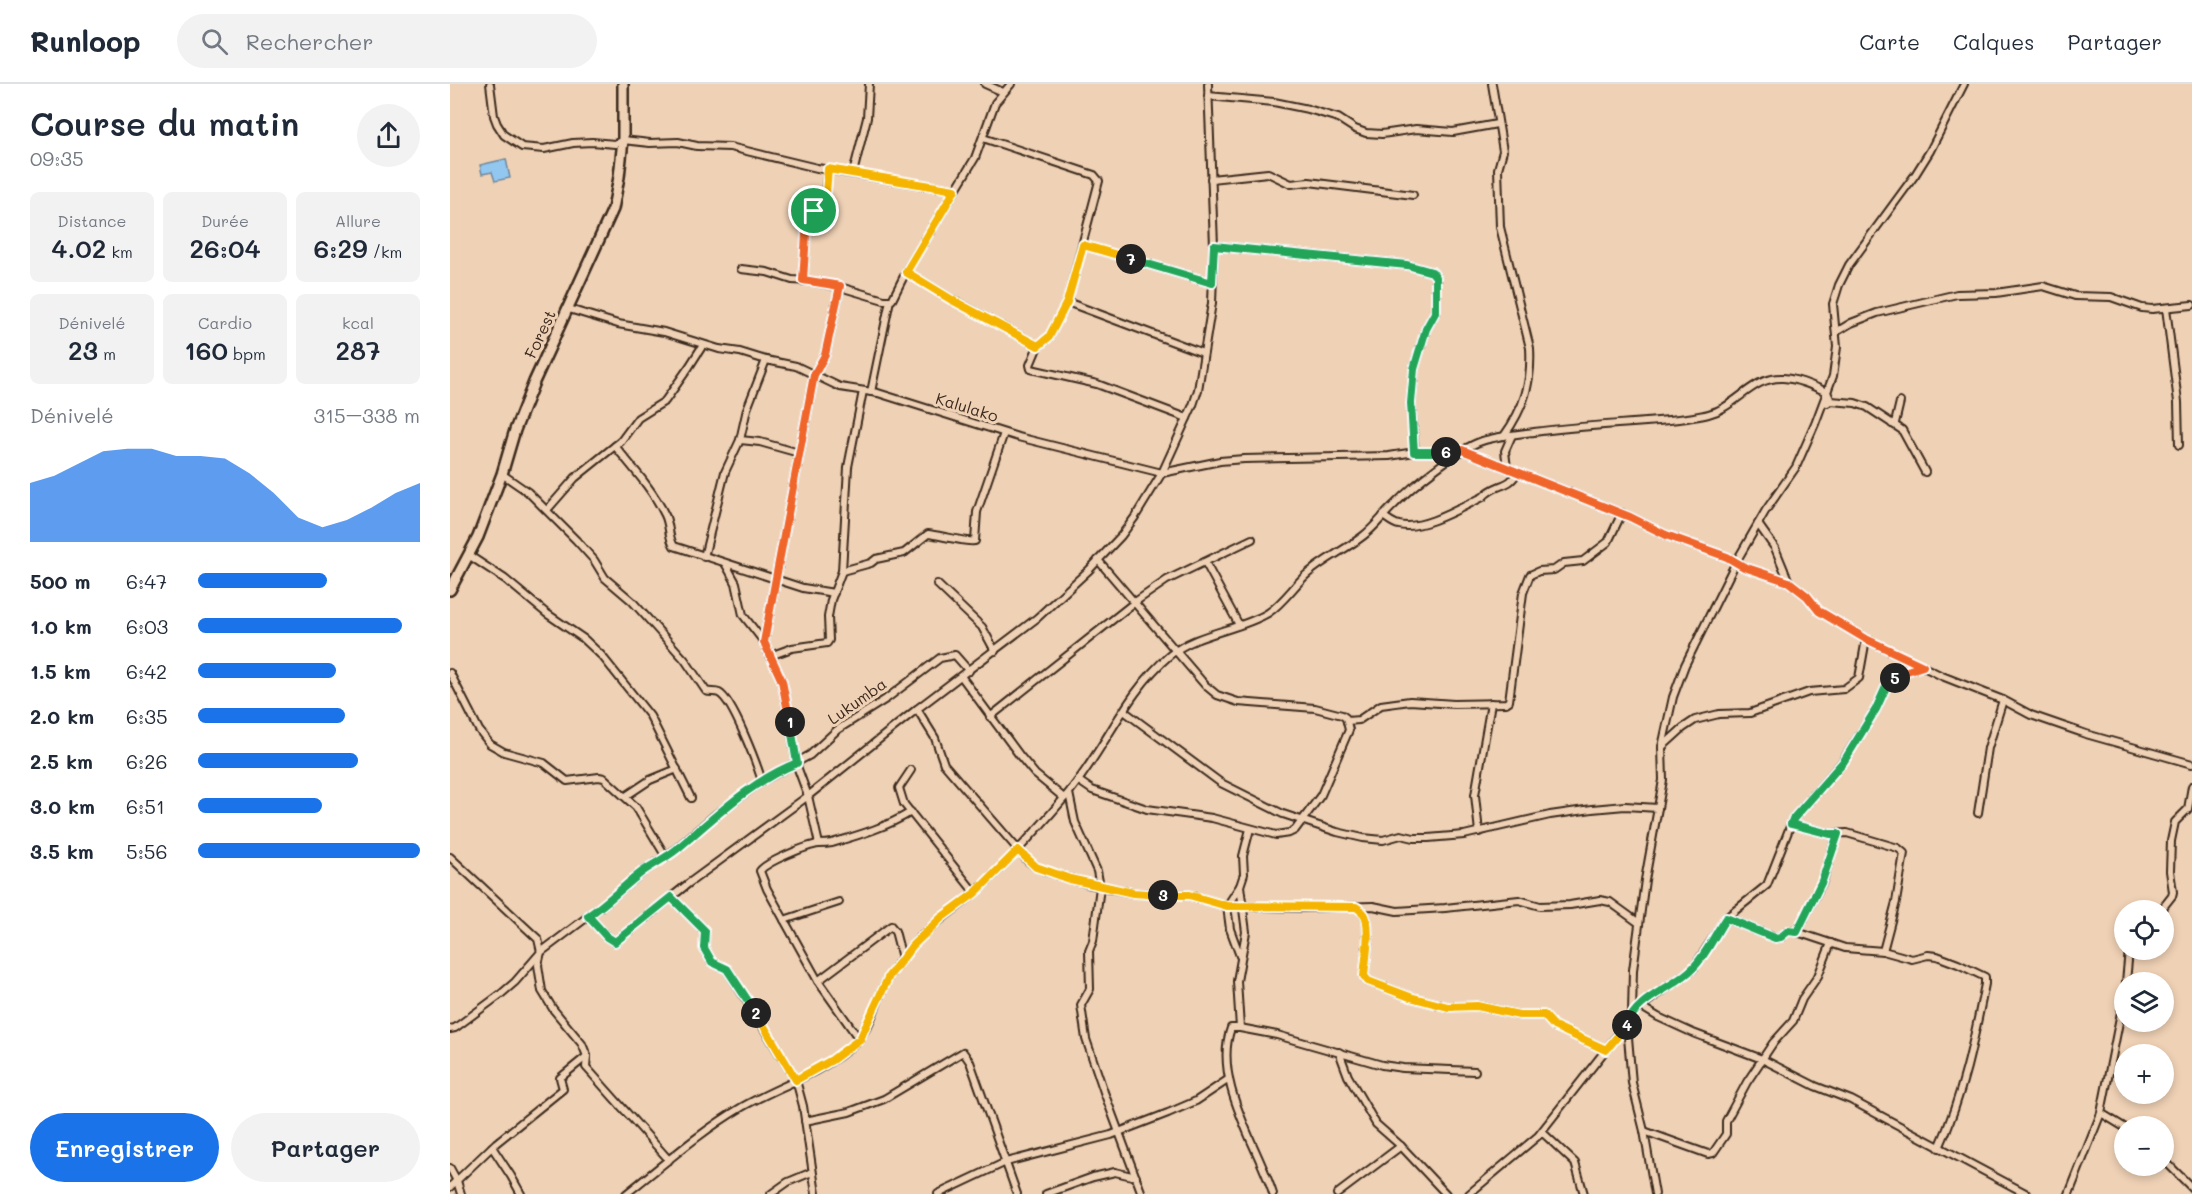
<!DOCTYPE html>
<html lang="fr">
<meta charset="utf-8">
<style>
:root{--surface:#fff;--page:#f2f2f3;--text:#1f2937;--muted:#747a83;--line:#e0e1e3;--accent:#1a73e8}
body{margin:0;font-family:Mali,sans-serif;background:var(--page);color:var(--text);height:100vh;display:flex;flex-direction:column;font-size:22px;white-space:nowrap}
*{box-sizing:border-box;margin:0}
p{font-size:20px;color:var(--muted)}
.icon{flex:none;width:33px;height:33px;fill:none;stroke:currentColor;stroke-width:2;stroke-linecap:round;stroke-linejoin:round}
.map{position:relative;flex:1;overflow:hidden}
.sheet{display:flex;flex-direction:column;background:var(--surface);width:450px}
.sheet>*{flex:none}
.controls{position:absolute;left:1664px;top:816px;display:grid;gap:12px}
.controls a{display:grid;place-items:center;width:60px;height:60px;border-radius:50%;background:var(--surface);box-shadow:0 3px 9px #0003;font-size:30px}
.pin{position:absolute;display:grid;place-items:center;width:51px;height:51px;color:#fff;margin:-26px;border:3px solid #fff;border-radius:50%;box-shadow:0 2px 6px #0007}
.km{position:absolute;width:30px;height:30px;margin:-15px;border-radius:50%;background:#222;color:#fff;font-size:16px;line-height:30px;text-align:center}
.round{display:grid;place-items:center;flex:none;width:63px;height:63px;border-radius:32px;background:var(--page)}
.headline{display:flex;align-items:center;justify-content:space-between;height:102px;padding:0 30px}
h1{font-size:33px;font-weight:600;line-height:45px}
.figures{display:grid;grid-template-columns:repeat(3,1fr);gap:9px;height:102px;padding:6px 30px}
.figures div{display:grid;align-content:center;border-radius:9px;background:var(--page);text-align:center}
.figures b{font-size:26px;font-weight:600}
.figures small{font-size:16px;font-weight:400}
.figures p{font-size:16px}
.chart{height:168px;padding:12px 30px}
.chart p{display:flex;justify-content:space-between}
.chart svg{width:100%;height:108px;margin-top:6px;fill:var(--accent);opacity:.7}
.button{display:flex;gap:12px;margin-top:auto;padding:12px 30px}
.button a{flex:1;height:69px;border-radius:36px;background:var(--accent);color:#fff;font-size:24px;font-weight:600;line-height:69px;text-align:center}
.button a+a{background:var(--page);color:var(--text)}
ul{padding:0 30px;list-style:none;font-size:20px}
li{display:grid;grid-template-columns:96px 72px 1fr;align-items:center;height:45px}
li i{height:15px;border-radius:8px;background:var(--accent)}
header{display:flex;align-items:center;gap:36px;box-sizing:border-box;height:84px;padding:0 30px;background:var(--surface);border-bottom:2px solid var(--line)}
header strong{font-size:28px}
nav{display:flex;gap:33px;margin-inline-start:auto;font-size:21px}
.search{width:420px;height:54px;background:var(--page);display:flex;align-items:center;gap:15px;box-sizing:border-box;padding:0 21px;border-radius:33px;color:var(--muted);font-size:22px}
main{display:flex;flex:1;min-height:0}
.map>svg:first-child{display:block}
.water{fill:#92c7f0;stroke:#6f889c;stroke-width:1.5}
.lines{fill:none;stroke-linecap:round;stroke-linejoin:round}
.street-casing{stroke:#3b2a1e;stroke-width:10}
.secondary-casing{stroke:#3b2a1e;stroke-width:14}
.street{stroke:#efd1b5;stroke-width:6}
.secondary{stroke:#efd1b5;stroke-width:9}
.split-1-casing{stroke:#fff;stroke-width:12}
.split-2-casing{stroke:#fff;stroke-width:12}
.split-3-casing{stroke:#fff;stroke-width:12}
.split-4-casing{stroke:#fff;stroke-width:12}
.split-5-casing{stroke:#fff;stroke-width:12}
.split-6-casing{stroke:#fff;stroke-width:12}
.split-7-casing{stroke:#fff;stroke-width:12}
.split-8-casing{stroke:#fff;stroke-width:12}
.split-1{stroke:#f0652b;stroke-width:8}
.split-2{stroke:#22a559;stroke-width:8}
.split-3{stroke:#f5b400;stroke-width:8}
.split-4{stroke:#f5b400;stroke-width:8}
.split-5{stroke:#22a559;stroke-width:8}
.split-6{stroke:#f0652b;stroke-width:8}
.split-7{stroke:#22a559;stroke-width:8}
.split-8{stroke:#f5b400;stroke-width:8}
.labels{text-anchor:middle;stroke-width:6;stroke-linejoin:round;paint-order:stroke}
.street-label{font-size:16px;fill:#3b2a1e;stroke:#efd1b5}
</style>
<header>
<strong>Runloop</strong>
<div class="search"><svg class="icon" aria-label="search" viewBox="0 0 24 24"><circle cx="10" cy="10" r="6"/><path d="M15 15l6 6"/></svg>Rechercher</div>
<nav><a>Carte</a><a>Calques</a><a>Partager</a></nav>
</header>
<main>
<section class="sheet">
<div class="headline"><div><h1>Course du matin</h1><p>09:35</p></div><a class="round"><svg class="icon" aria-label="share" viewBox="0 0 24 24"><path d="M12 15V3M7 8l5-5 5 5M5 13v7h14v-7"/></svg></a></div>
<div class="figures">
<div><p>Distance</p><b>4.02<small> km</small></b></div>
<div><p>Durée</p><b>26:04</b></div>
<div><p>Allure</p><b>6:29<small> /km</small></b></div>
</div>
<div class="figures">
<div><p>Dénivelé</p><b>23<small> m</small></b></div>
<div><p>Cardio</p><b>160<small> bpm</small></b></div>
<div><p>kcal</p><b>287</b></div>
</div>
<div class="chart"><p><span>Dénivelé</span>315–338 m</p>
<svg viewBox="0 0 160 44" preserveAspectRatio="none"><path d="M0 44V20L10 17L20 12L30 7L40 6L50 6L60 9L70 9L80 10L90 16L100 24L110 34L120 38L130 35L140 30L150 24L160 20V44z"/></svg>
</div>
<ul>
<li><b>500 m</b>6:47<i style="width:58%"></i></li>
<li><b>1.0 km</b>6:03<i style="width:92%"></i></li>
<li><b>1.5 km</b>6:42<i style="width:62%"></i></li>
<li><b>2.0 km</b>6:35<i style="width:66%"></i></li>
<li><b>2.5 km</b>6:26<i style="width:72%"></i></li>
<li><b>3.0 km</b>6:51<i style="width:56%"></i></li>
<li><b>3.5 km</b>5:56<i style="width:100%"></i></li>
</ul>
<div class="button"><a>Enregistrer</a><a>Partager</a></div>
</section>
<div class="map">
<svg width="1742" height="1110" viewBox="0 0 1742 1110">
<rect width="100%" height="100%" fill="#efd1b5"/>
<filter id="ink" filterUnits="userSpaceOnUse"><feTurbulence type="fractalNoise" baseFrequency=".0167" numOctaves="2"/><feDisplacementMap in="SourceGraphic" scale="12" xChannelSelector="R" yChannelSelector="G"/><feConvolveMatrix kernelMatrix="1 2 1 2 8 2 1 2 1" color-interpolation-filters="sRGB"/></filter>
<g filter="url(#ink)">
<polygon class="water" points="56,75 60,94 45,97 42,88 32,90 30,81"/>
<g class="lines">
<defs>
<g id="street">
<polyline points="40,0 44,32 47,40 54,51 72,63 94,65 123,59 142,58 165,60 173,56 200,59 228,58 247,62 280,63 367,84 505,106"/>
<polyline points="535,0 553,8"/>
<path d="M 1042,0 L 1053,67 L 1048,85 L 1050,143 L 1080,264 C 1082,299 1074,324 1054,352"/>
<polyline points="758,12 824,18 858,25 888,34 905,45 916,49 932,50 966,45 1003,48 1047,40"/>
<polyline points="533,54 644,91 649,97 617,218 599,253 588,262 580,281 581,285 647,300 737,334"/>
<polyline points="403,89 417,34 419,0"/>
<polyline points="761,95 818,89 841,100 859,98 963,111"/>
<polyline points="633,161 762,199"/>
<polyline points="764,162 957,181 982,188 986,193 986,227 976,245 964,285 961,319 965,368"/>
<polyline points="291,185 317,188 342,196 359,197 390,203 434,216 442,216 458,184 525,74 545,19 561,0"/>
<polyline points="456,188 503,216 588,262"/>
<polyline points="353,197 357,135 374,115 378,85"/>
<polyline points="617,218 753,269"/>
<polyline points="1716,224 1728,318 1729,361"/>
<polyline points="119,225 168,240 214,248 269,265 290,268 316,276 346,282 390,303 428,309 568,353 712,389 770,377 794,375 939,372 965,368 996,368 1012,366 1180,433 1216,451 1277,473 1294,483 1339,498 1357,512 1369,527 1416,555 1492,592 1553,616 1581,631 1636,650 1742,680"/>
<polyline points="1386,248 1401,239 1427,229 1507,210 1546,209 1593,202 1625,212 1661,213 1692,224 1702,225 1742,221"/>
<polyline points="421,308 440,216"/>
<polyline points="1377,319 1381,317 1405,319 1417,323 1452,346 1475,388"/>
<polyline points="1442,340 1445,339 1450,318"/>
<polyline points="290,356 310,358 349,369"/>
<path d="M 165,362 C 182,383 203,406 215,431 C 220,441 218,453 224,462 L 353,504 L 384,509"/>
<polyline points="1057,384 1055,367 1062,351"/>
<path d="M 52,390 L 78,408 L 126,456 L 144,476 L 155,494 L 182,517 L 235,576 L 256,607 C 260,609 265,607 269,609 C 283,616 307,681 312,697"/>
<polyline points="97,426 125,394 171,357 188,334 215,317 239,283 253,261"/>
<path d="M 933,432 C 939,436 943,440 949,441 C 972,447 1012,423 1033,413 C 1045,399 1061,404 1067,388"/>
<polyline points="1308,440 1325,464 1339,498"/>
<polyline points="20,472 55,495 96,529 134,555 152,572 200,632 241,714"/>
<polyline points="254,473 275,388 290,356 297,325 316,276"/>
<polyline points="755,478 789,541"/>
<polyline points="275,479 286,499 293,531 314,558 332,597 348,685 358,712 369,760"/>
<path d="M 392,487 L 421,479 L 426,475 L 454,469 L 478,450 C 488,451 519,459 525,457 L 527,428 L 554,349"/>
<polyline points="487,500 532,543 545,567"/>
<polyline points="314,558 364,291 375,271 390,203"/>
<polyline points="320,572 342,564 377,559 379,556 378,533 381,516 392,487 398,383 413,307"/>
<polyline points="0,589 29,646 40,660 54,668 94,679 117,697 149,693 154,694 186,723 216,773"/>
<polyline points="511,592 570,672 585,690 614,714"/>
<polyline points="467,625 485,654 494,680 577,776 586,783 595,787 638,800 683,809 739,811 777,822 852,824 923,822 947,827 995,824 1069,816 1090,822 1120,821 1150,816 1160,818 1189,839"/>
<polyline points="674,627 771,699 833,730 887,748 913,754 933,756 951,751 964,754 978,754 1014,751 1100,731 1142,725 1175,722 1208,724"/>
<polyline points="540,633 685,518 717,496 802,455"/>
<polyline points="897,637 909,636 931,621 960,617 1004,620 1056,619 1059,617 1073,509 1080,491 1089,487 1104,486 1114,479 1133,477 1158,458 1172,429"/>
<polyline points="1212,663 1233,644 1245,636 1269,630 1300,629 1359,608 1394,605 1409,594 1416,555"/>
<polyline points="461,686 449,704 454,720 525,809"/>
<polyline points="629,697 642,706 697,725 762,734 826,751 839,749 845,746 871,711 899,646 896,634 892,631 865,624 788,618 767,611 755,601 648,476"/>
<polyline points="619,709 625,738 647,787 650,803 643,857 639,867 640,905 631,921 636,955 654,1008 692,1110"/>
<polyline points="176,712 200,696 227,685"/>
<polyline points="1528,729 1538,664 1553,616"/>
<polyline points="1341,740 1380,750 1397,749 1448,764 1454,769 1446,818 1433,867"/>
<polyline points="1029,748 1025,711 1041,619"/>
<polyline points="0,773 88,855 91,868 88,881 92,907 103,925 132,960 137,972 136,983 219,1076"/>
<polyline points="221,813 255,847 254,864 262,878 277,885 346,996 353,1022 366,1110"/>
<path d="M 907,823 C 909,825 912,827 914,830 C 922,841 915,878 914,892 L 918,897 L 960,913 L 998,923 L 1027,922 L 1069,931 L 1094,931 L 1104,942 L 1156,966"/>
<polyline points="1711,826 1722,812 1723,808 1720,787 1721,757 1725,738 1738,725 1742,702"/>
<polyline points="138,832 157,853 165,858 239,799 358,712 467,625 587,534 639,486 671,452 685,433 712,389 743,321 748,306 758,244 762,219 764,162 758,0"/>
<path d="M 1276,834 L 1325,854 L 1331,853 L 1338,847 L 1347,848 L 1395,864 L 1433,867 L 1462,875 L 1478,871 L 1487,872 L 1508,880 L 1535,893 L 1535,900 C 1524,956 1513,1011 1489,1064"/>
<polyline points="334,836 389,818"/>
<polyline points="1347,848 1373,797 1387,750"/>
<polyline points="790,872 780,845 777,822 790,802"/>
<polyline points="368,897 441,842 445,847 452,874"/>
<polyline points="1676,898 1679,866"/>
<polyline points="1190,922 1208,933 1243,949 1312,975 1365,1002 1401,1016 1577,1110"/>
<polyline points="1182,929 1243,885 1276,834 1317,801 1343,735 1393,677 1426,625 1436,603 1454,588 1473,582"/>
<polyline points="1177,942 1182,999 1194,1047 1205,1110"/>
<polyline points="790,944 787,897 796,848 790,802 794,790 793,772 800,745"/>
<polyline points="0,945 5,944 51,910 65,898 91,868 152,822 194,787 227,764 265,731 312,697 360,671 387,646 436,615 490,574 505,571 519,587"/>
<path d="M 409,955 L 368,897 L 317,805 L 310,787 C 316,778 358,761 369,760 C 374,760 377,760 382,759 C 409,751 437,743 461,728"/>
<polyline points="889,968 898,992 926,1040 951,1062 996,1110"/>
<polyline points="1651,1029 1674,1043"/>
<polyline points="355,1037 399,1028 434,1015 513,968 520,978 567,1110"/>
<polyline points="1194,1047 1258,1070 1263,1069 1276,1050 1276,1037 1297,998 1323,959 1343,937 1352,915 1368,892 1381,859"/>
<polyline points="1092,1048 1125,1079 1134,1110"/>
<polyline points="42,1063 61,1092 71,1110"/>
<polyline points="1713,1075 1742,1104"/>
<polyline points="0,1084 7,1097 11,1110"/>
<polyline points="0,1103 46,1059 113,1005 110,994 137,972"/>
<path d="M 176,1110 C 214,1080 250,1048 292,1023 C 329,1002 373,989 405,959 C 422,943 426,918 436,898 C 443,885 453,872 463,861 C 482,839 506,826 527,807 C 559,777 588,745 616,712 C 654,668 675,609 720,571 C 748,548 788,547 818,529 C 833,519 843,503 856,491 C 874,475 895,466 913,452 C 925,443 934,430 945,420 C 963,401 1008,365 1032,357 C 1048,352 1067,350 1084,348 C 1135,341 1186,340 1237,334 C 1249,332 1262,331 1273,324 C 1294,312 1307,293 1333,294 C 1348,295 1363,302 1377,308 L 1381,317"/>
<polyline points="321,1110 338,1098 362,1088"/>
<polyline points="488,1110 556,1078 661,1051 718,1029 746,1017 779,995"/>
<polyline points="596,1110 643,1093 665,1088 686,1093"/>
<path d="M 823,1110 C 808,1062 762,997 781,944 L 790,944 L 827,951 L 932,981 L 953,984 L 1025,987"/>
<polyline points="887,1110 951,1062"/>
<polyline points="1019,1110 1088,1052 1169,949 1177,942 1182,929 1183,886 1195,796 1213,696 1212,663 1223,613 1235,581 1286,478 1316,426 1346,383 1365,340 1383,292 1387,263 1383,220 1389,201 1399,181 1465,91 1480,67 1514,0"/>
<polyline points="1619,1110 1651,1029 1674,913"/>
</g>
<polyline id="secondary" points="0,506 28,453 52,390 65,346 84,298 163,125 169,93 173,56 173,0"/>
</defs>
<use href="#street" class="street-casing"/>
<use href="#secondary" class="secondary-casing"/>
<use href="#street" class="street"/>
<use href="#secondary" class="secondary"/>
</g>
</g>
<g class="lines" filter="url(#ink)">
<defs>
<polyline id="split-1" points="340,638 332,597 314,558 364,291 375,271 390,202 353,196 357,135 364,127"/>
<path id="split-2" d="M 306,929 L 277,885 L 262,878 L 254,864 L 255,847 L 221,813 L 165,858 L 157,853 L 138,832 C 157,819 174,802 192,788 C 203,780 216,774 227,765 C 264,734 301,697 347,679 L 340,638"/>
<polyline id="split-3" points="306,929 346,996 382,976 410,955 439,892 463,861 491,834 525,809 568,766 586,783 620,795 683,809 713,811"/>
<path id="split-4" d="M 713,811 L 739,811 L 777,822 L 906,823 C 909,825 912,827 914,830 C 922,841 915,878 914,892 L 918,897 L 960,913 L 998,923 L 1027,922 L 1069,931 L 1094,931 L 1104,942 L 1156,966 L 1177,941"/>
<path id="split-5" d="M 1177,941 C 1187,913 1223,905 1243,884 C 1257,870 1265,850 1276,834 L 1325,854 L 1331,853 L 1338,847 L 1347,848 L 1372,797 L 1388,750 L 1380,750 L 1341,740 L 1343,735 L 1394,677 L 1426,625 L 1436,603 L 1445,594"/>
<polyline id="split-6" points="996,368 1012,366 1180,433 1216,451 1277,473 1294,483 1339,498 1357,512 1369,527 1416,555 1473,582 1454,588 1445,594"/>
<polyline id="split-7" points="681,175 762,199 764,162 957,181 982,188 986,193 986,227 976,245 964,285 961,319 964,368 996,368"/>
<polyline id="split-8" points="364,127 376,109 378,85 505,106 456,188 502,216 588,262 599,253 617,218 633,161 681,175"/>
</defs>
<use href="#split-1" class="split-1-casing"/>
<use href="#split-2" class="split-2-casing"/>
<use href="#split-3" class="split-3-casing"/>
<use href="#split-4" class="split-4-casing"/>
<use href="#split-5" class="split-5-casing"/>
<use href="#split-6" class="split-6-casing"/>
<use href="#split-7" class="split-7-casing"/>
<use href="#split-8" class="split-8-casing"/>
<use href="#split-1" class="split-1"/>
<use href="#split-2" class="split-2"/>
<use href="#split-3" class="split-3"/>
<use href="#split-4" class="split-4"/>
<use href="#split-5" class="split-5"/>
<use href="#split-6" class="split-6"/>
<use href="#split-7" class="split-7"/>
<use href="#split-8" class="split-8"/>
</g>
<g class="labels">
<g class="street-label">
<text transform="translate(90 250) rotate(-65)" y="6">Forest</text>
<text transform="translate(517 323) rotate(17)" y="6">Kalulako</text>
<text transform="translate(407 617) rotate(-35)" y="6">Lukumba</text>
</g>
</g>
</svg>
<div class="controls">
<a><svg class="icon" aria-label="locate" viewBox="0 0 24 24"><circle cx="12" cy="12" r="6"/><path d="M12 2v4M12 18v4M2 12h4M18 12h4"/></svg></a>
<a><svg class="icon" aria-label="layers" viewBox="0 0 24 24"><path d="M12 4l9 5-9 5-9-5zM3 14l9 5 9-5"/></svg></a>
<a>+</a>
<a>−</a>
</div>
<div class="pin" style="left:364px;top:127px;background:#1e9e55"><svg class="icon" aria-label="arrive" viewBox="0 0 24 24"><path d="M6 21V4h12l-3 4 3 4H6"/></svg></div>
<b class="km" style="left:340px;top:638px">1</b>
<b class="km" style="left:306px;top:929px">2</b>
<b class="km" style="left:713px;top:811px">3</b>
<b class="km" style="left:1177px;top:941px">4</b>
<b class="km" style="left:1445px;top:594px">5</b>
<b class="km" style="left:996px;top:368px">6</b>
<b class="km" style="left:681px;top:175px">7</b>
</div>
</main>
